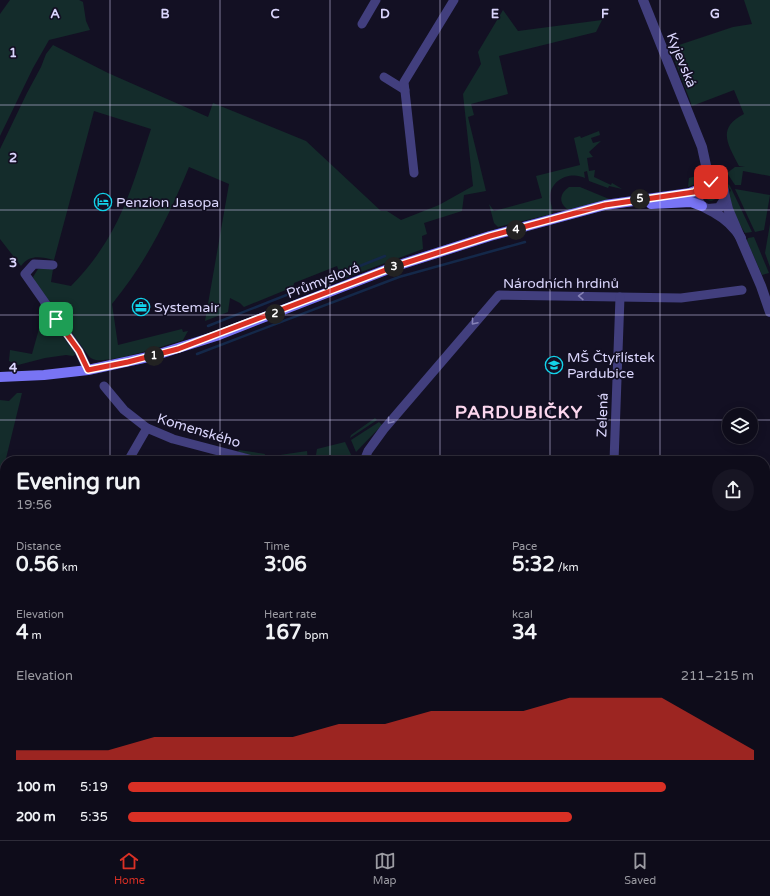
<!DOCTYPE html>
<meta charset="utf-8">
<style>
:root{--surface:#0e0c1a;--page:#171523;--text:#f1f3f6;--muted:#9b9ba2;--line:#2e2c39;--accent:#d93025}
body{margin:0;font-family:"Varela Round",sans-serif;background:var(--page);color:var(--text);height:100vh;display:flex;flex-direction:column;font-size:15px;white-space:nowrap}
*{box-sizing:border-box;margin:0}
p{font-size:13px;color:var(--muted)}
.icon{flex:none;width:22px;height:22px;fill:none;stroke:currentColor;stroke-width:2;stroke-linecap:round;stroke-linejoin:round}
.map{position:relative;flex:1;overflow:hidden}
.sheet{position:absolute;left:0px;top:456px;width:770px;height:384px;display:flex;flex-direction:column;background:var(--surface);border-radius:16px 16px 0 0;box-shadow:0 2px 10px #0003,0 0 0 1px var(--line)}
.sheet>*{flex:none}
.controls{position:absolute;left:722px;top:408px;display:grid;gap:8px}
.controls a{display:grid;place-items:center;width:36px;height:36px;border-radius:50%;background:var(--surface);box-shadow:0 2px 10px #0003,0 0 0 1px var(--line);font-size:20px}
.pin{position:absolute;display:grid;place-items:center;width:34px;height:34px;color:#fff;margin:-17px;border-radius:8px;box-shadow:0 2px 6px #0006}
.km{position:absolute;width:20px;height:20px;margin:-10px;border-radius:50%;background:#222;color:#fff;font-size:11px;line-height:20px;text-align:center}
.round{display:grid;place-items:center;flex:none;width:42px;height:42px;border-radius:21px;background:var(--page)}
.summary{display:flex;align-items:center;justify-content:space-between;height:68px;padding:0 16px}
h1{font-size:22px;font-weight:800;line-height:30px}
.figures{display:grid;grid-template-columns:repeat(3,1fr);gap:6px;height:68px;padding:4px 16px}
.figures div{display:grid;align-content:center}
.figures b{font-size:20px;font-weight:800}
.figures small{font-size:11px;font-weight:400}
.figures p{font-size:11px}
.chart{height:112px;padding:8px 16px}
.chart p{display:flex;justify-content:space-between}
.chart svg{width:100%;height:72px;margin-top:4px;fill:var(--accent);opacity:.7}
ul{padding:0 16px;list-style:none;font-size:13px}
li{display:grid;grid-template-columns:64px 48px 1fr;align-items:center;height:30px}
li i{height:10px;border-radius:5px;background:var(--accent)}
.tab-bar{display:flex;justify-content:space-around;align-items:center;height:56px;border-top:1px solid var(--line);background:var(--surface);font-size:11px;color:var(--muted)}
.tab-bar a{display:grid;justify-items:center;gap:2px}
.tab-bar .on{color:var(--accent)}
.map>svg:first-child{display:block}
.green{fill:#142c2b}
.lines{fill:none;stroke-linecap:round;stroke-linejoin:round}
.stream{stroke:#142849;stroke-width:2.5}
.minor{stroke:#423f7e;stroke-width:9}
.tertiary{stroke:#423f7e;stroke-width:10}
.secondary{stroke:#7874f4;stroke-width:10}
.oneway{stroke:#8682b7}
.route-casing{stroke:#fff;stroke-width:8}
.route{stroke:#d93025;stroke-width:5}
.grid{fill:none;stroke:#dad5fc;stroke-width:1;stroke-opacity:0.55}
.labels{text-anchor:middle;stroke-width:3.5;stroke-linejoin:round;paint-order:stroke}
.street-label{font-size:14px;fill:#dad5fc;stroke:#131023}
.poi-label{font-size:14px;fill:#dad5fc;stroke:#131023;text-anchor:start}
.district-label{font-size:18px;font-weight:bold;letter-spacing:1px;fill:#fcd7ee;stroke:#131023}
.grid-label{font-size:13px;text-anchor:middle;font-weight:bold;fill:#dad5fc;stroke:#131023;stroke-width:3.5;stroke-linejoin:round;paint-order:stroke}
</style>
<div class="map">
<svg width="770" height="840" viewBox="0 0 770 840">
<rect width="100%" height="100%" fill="#131023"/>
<g class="green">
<polygon points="10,0 79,0 83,2 86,21 90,30 49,40 33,68 0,136 0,14"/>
<path d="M 744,0 L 770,0 L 770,176 L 743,171 L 741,185 L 735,185 L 727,173 L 735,167 L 745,167 L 739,166 C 727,143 717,128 744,114 L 734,90 L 692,106 L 670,48 L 733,27 L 752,24 Z"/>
<path d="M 503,10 L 518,31 L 602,20 L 596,32 L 499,56 L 508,94 L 471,104 L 474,115 L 468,117 L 486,191 L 464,195 L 462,211 L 424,223 L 427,234 L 422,236 L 423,249 L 342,279 L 337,266 L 294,283 L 293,287 L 244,307 L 240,303 L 230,298 L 228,312 L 205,321 L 229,184 L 189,167 C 168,218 147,261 112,304 L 118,345 L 182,329 L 183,332 L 188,331 L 183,340 C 164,346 114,362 96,360 C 92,359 90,358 88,355 L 35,282 L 33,277 L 38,269 L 53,269 L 51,282 L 71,286 C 119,237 130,193 151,129 L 94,111 L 54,260 C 41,257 30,254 21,266 L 0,239 L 0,149 L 27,93 L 41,67 L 46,54 L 53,45 L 108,73 L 208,117 L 213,103 L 306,141 L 381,211 L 387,211 L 401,220 L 439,205 L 473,186 L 463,94 L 481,64 L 478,52 Z"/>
<path d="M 599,131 L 600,135 L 591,138 L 593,143 L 601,141 L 589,152 L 593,157 L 587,158 L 589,171 L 595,170 L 594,177 L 611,185 L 612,183 L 622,189 L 609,186 L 608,188 L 589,181 L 587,171 L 584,172 L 585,178 C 571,171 552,179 550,195 C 549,202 554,208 552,214 L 498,227 L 494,223 L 489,204 L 494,211 L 542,198 L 536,176 L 580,165 L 574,138 L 580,136 L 581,138 Z"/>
<polygon points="716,172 730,186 752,232 745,233 734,215 729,194 731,190 718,178"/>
<polygon points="704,174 697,183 688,187 689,178"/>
<path d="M 569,187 L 580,187 L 609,199 L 571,209 L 567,209 C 558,202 560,193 569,187 Z"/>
<polygon points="735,189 770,195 764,230 755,232"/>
<circle cx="711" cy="196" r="5"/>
<polygon points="770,224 770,267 765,253"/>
<polygon points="754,237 769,273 762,275 747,241 748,238"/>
<polygon points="44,311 76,354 73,356 66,355 45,358 18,365 9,361 10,350 32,354"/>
<polygon points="17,393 22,393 0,483 0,400 9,401"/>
<polygon points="375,418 377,420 350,438 351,435"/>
<polygon points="379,422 382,425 356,452 351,440"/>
<polygon points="345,442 354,461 315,461 317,449"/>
<polygon points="239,450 265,454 264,458 238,452"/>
<polygon points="307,451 308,461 281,461 280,455"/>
</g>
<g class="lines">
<g class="stream">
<polyline points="208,326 385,256"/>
<polyline points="197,354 399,277 525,242"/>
</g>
<g class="minor">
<polyline points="362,24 376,0"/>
<polyline points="384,77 405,90"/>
<polyline points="414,173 404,82 454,0"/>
<polyline points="53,265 34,264 25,274 79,351 88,370"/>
<polyline points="104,386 124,410 147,428 173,439 256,461"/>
<polyline points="128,461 147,428"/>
<polyline points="364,461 368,451 384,429 499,295 681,298 742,290"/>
<polyline points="614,461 620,297"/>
<polyline points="765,491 770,491"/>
<polyline points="0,515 5,505"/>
<polyline points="765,604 770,604"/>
<polyline points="0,678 5,683"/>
<polyline points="765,746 770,745"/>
<polyline points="0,820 5,815"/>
<polyline points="287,840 288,835"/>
<polyline points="446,840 446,835"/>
<polyline points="596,840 596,835"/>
</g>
<g class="tertiary">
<polyline points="643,0 702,147 707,170 703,185"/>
<polyline points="725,197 728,209 761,286 770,312"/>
<path d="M 708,209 L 719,208 L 725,199 L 724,190 L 714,182 C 702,182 692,195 701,205 C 705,209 711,210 715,213 C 726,219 735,228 741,238"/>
</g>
<g class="secondary">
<polyline points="651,204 691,202 702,206"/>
<polyline points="0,377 44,375 88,370 153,356 216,336 396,266 490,236 605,205 690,193 700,189"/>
</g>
</g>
<defs><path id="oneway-chevron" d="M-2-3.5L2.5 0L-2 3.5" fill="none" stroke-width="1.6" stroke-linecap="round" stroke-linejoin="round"/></defs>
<g class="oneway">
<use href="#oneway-chevron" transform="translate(581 296) rotate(-179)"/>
<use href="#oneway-chevron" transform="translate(474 322) rotate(130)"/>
<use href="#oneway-chevron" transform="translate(390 421) rotate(130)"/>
</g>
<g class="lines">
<defs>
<polyline id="route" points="56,319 79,351 88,370 128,362 178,349 396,266 490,236 605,205 694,192 703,185 711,182"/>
</defs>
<use href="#route" class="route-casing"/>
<use href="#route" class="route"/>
</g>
<path class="grid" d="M 110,0 L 110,461M 220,0 L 220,461M 330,0 L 330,461M 440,0 L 440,461M 550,0 L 550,461M 660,0 L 660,461M 0,105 L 770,105M 0,210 L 770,210M 0,315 L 770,315M 0,420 L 729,420M 751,420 L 770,420M 0,525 L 5,525M 765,525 L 770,525M 0,630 L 5,630M 765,630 L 770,630M 0,735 L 5,735M 765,735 L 770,735M 110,835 L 110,840M 220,835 L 220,840M 330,835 L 330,840M 440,835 L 440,840M 550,835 L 550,840M 660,835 L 660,840"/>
<defs>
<symbol id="hotel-ring" viewBox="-11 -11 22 22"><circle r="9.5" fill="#131023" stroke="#13d3ea" stroke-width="1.5"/><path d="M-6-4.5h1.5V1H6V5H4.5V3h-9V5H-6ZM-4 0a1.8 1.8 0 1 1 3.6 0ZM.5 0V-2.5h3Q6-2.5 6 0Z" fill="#13d3ea"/></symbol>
<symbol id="office-ring" viewBox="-11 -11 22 22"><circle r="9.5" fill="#131023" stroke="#13d3ea" stroke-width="1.5"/><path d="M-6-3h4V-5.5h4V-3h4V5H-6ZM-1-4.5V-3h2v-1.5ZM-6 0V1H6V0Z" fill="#13d3ea"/></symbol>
<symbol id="school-ring" viewBox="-11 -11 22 22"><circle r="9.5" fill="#131023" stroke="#13d3ea" stroke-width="1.5"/><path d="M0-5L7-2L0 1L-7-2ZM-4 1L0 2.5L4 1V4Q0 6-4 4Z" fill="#13d3ea"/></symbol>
</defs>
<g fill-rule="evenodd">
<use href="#hotel-ring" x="93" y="192" width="20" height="20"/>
<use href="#office-ring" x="131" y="297" width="20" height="20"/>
<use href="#school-ring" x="544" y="355" width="20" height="20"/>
</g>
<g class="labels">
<g class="street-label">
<text transform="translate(682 60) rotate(68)" y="5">Kyjevská</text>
<text transform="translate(323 280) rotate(-21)" y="5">Průmyslová</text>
<text x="561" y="288">Národních hrdinů</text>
<text transform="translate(602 415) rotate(-88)" y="5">Zelená</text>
<text transform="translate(199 430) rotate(17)" y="5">Komenského</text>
</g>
<g class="poi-label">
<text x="116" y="207">Penzion Jasopa</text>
<text x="154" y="312">Systemair</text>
<text x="567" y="362">MŠ Čtyřlístek<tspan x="567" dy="16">Pardubice</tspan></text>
</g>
<g class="district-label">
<text x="519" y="418">PARDUBIČKY</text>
</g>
</g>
<g class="grid-label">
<text x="55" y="18">A</text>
<text x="165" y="18">B</text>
<text x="275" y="18">C</text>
<text x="385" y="18">D</text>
<text x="495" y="18">E</text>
<text x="605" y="18">F</text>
<text x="715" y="18">G</text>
<text x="13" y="57">1</text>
<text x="13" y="162">2</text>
<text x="13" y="267">3</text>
<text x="13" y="372">4</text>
</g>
</svg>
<div class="controls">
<a><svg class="icon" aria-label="layers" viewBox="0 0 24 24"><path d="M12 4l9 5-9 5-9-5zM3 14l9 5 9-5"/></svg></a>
</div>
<div class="pin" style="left:56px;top:319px;background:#1e9e55"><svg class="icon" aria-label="arrive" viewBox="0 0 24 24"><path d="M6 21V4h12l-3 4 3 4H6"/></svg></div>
<div class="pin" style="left:711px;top:182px;background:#d93025"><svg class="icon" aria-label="check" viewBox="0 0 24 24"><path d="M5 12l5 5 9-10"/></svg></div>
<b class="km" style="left:154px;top:356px">1</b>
<b class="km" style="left:275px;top:314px">2</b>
<b class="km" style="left:394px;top:267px">3</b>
<b class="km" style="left:516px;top:230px">4</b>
<b class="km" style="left:640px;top:199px">5</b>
<section class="sheet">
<div class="summary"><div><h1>Evening run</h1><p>19:56</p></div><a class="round"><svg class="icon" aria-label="share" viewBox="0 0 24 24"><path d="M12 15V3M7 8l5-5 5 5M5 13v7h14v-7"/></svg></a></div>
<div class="figures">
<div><p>Distance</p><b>0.56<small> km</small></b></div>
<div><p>Time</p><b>3:06</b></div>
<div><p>Pace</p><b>5:32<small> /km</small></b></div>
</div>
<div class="figures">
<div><p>Elevation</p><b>4<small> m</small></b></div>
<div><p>Heart rate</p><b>167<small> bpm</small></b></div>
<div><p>kcal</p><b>34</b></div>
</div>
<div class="chart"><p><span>Elevation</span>211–215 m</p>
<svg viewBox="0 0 160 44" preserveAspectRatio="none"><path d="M0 44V38L10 38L20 38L30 30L40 30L50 30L60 30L70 22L80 22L90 14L100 14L110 14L120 6L130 6L140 6L150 22L160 38V44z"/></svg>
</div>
<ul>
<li><b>100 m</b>5:19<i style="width:86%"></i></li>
<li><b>200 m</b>5:35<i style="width:71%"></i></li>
</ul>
</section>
</div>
<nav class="tab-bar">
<a class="on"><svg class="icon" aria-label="home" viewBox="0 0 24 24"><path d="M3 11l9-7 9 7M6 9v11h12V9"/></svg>Home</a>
<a><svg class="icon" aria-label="map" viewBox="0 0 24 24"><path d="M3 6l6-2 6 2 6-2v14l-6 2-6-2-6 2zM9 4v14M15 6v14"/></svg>Map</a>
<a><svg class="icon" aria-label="saved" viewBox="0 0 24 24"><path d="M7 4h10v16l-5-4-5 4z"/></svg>Saved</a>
</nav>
